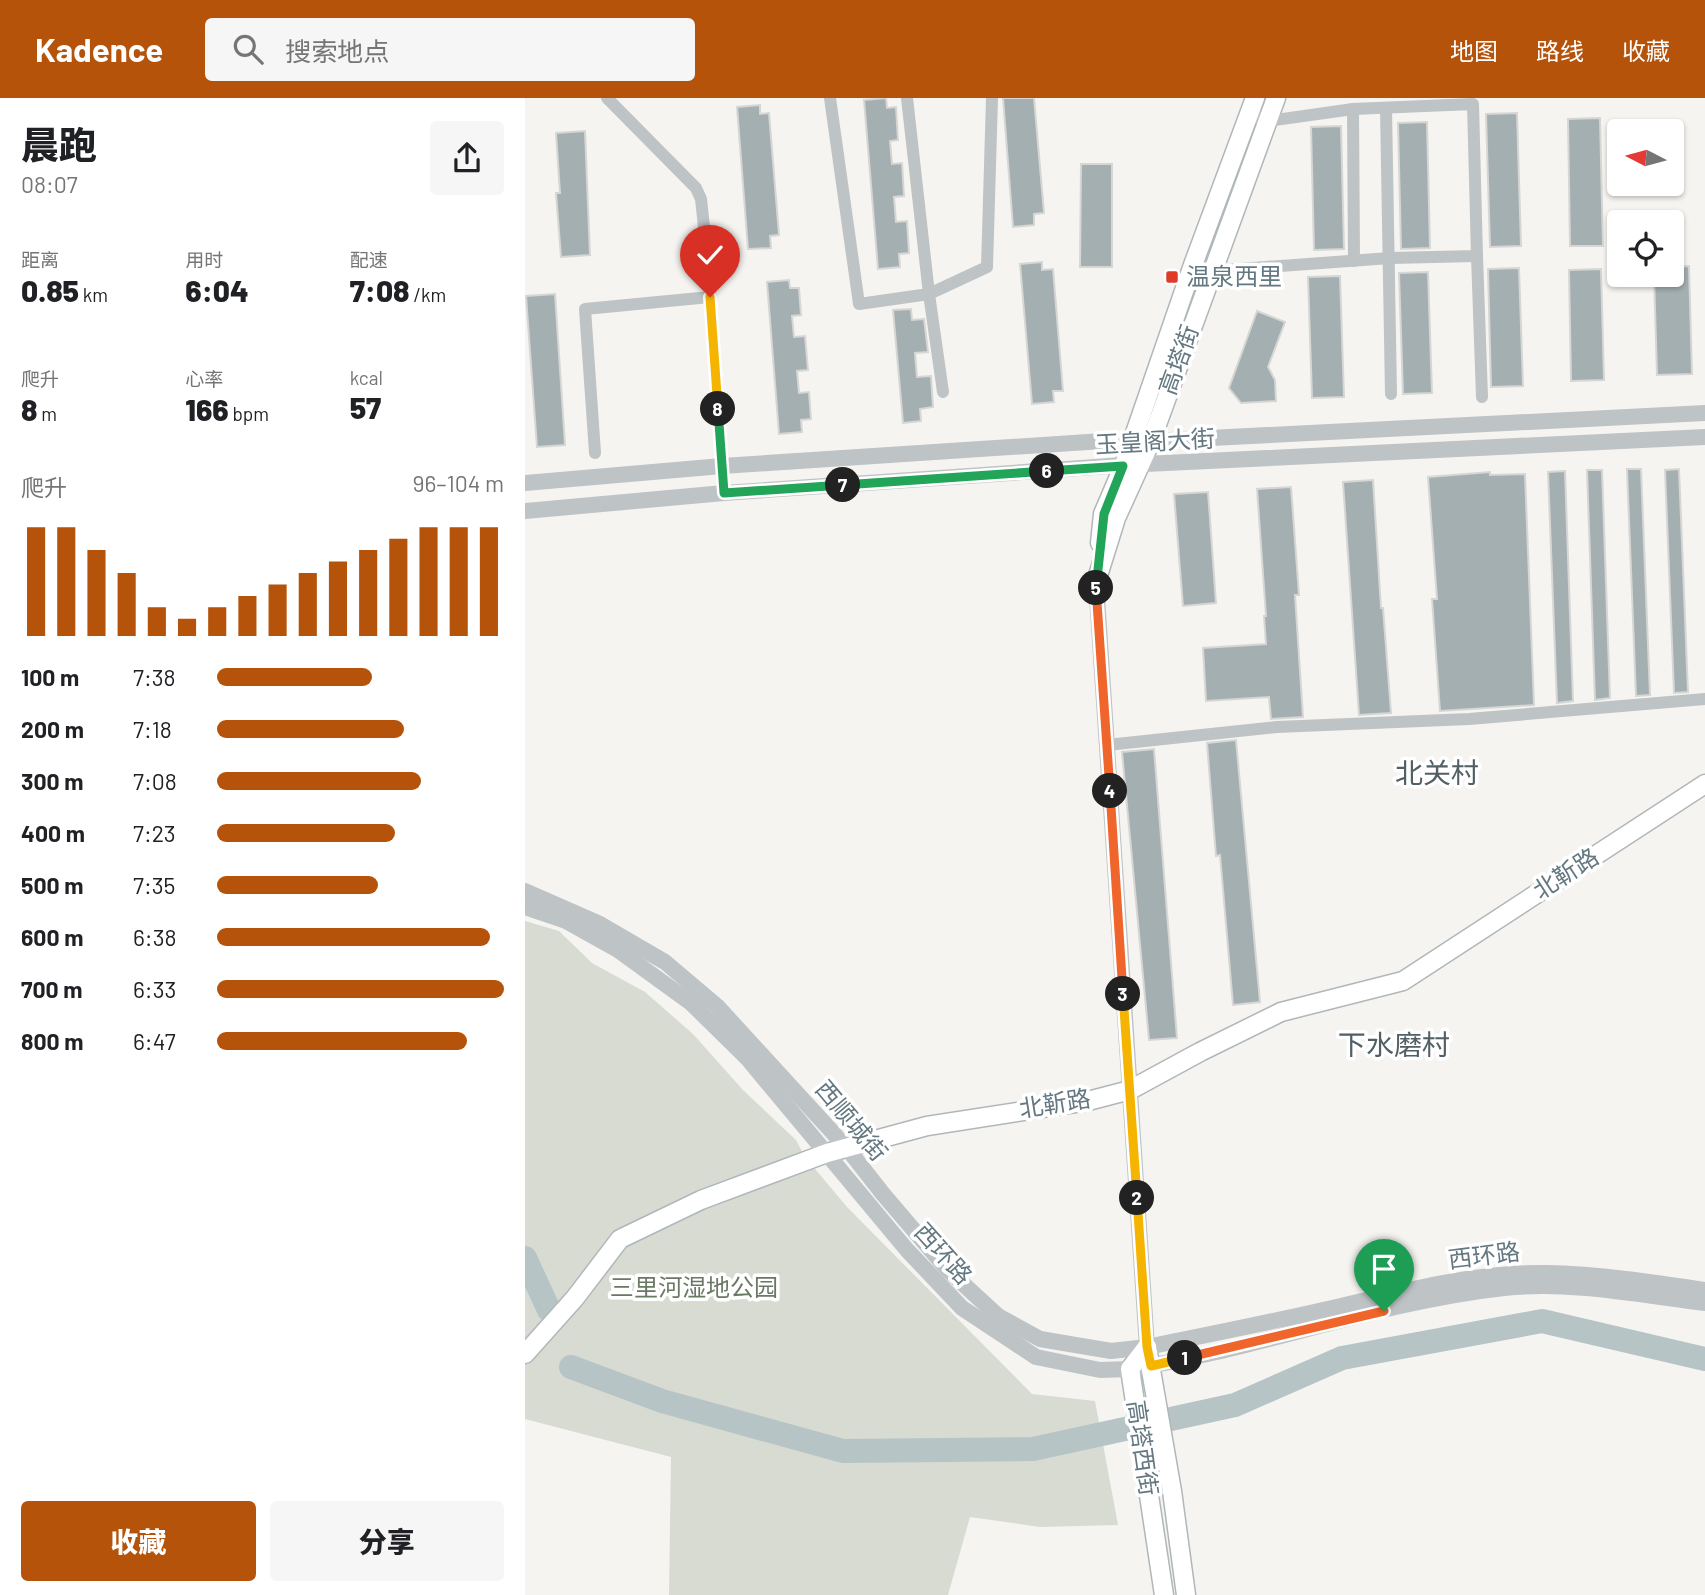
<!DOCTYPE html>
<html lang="zh">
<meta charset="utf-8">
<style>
:root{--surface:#fff;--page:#f6f6f6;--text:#202124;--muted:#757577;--accent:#b45309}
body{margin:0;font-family:Barlow,"Noto Sans SC",sans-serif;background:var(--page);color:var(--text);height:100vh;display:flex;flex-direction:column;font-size:26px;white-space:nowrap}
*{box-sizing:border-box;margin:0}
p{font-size:23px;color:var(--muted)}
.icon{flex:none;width:38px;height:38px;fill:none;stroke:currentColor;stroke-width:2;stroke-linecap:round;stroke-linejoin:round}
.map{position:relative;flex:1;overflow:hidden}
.side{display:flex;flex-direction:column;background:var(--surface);width:525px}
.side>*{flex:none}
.needle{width:46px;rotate:276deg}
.tools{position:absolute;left:1082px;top:21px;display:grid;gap:14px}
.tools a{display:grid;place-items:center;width:77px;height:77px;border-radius:7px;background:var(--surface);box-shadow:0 2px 5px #0004;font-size:35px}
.pin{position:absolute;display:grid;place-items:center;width:60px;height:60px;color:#fff;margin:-72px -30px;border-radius:50% 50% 50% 0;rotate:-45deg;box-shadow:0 0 7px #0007}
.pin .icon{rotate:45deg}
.km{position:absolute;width:35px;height:35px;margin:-18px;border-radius:50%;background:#222;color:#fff;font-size:19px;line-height:35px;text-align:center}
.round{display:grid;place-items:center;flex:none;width:74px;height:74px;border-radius:7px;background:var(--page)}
.summary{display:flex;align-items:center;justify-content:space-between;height:119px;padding:0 21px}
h1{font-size:38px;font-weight:800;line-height:52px}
.figures{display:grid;grid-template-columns:repeat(3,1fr);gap:10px;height:119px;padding:7px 21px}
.figures div{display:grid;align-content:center}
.figures b{font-size:30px;font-weight:800}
.figures small{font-size:19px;font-weight:400}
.figures p{font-size:19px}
.chart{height:196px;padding:14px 21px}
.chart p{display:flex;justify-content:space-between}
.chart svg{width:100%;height:126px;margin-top:7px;stroke:var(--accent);stroke-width:6}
.button{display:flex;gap:14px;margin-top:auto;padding:14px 21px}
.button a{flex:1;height:80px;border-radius:7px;background:var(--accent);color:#fff;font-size:28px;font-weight:800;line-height:80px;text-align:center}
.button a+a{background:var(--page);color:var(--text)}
ul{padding:0 21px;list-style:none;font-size:23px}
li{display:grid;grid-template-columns:112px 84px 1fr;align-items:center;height:52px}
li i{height:18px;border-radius:9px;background:var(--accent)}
header{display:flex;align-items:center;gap:42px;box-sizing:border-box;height:98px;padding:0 35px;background:var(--accent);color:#fff}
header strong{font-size:33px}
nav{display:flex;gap:38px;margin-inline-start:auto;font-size:24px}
.search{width:490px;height:63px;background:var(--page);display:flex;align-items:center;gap:18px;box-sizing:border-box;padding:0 24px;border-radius:7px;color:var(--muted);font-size:26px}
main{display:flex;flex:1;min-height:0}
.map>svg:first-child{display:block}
.green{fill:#d7dbd2}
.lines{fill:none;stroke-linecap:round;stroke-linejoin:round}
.river{stroke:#b6c4c6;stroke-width:24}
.building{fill:#a4afb2;stroke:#d6d6d4;stroke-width:2}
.secondary-casing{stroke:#b0b7ba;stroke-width:21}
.minor{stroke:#bec3c5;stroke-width:12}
.tertiary{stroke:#bec3c5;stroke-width:16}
.secondary{stroke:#fff;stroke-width:18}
.split-1-casing{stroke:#fff;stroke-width:14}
.split-2-casing{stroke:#fff;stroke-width:14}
.split-3-casing{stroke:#fff;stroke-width:14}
.split-4-casing{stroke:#fff;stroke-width:14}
.split-5-casing{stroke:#fff;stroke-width:14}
.split-6-casing{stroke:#fff;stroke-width:14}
.split-7-casing{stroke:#fff;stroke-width:14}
.split-8-casing{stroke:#fff;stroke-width:14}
.split-9-casing{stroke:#fff;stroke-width:14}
.split-1{stroke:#f0652b;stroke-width:9}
.split-2{stroke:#f5b400;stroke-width:9}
.split-3{stroke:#f5b400;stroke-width:9}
.split-4{stroke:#f0652b;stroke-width:9}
.split-5{stroke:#f0652b;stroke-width:9}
.split-6{stroke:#22a559;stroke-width:9}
.split-7{stroke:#22a559;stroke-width:9}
.split-8{stroke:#22a559;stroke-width:9}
.split-9{stroke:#f5b400;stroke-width:9}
.poi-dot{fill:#de3b28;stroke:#fff;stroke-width:2.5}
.labels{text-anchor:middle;stroke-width:7;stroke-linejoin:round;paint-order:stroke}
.poi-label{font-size:24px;fill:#647881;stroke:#fff;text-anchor:start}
.street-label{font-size:24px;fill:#647881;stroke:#fff}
.park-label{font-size:24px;fill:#6a7963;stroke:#fff}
.quarter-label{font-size:28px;fill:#526066;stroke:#fff}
</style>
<header>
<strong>Kadence</strong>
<div class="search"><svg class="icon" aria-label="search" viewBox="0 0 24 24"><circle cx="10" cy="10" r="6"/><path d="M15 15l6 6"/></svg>搜索地点</div>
<nav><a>地图</a><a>路线</a><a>收藏</a></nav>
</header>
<main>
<section class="side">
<div class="summary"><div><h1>晨跑</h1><p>08:07</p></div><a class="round"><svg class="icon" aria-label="share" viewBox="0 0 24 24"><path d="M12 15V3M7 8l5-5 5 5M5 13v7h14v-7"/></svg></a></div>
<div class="figures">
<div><p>距离</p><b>0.85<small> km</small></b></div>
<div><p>用时</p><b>6:04</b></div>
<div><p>配速</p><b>7:08<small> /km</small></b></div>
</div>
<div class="figures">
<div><p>爬升</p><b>8<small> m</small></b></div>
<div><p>心率</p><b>166<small> bpm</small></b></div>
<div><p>kcal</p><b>57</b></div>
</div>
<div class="chart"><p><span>爬升</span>96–104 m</p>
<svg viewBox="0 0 160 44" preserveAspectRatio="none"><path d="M5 44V6M15 44V6M25 44V14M35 44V22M45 44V34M55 44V38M65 44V34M75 44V30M85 44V26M95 44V22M105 44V18M115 44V14M125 44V10M135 44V6M145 44V6M155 44V6"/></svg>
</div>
<ul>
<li><b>100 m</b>7:38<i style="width:54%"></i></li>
<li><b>200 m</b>7:18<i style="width:65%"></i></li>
<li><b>300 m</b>7:08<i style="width:71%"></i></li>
<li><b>400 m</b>7:23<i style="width:62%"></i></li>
<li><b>500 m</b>7:35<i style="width:56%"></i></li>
<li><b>600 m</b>6:38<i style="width:95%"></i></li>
<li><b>700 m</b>6:33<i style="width:100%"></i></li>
<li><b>800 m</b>6:47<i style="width:87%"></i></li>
</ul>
<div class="button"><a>收藏</a><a>分享</a></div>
</section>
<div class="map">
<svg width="1180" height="1497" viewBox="0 0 1180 1497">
<rect width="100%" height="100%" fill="#f5f4f1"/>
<polygon class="green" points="0,823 34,833 67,865 120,894 168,936 218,992 271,1042 280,1059 322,1109 507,1296 570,1303 593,1427 515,1429 445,1419 423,1497 144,1497 146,1359 0,1321"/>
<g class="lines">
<g class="river">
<polyline points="0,1160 24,1212"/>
<polyline points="46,1269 137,1303 318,1353 508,1351 710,1307 817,1260 1017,1223 1180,1261"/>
</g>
</g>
<g class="building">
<polygon points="361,0 362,10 371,9 373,42 365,43 367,66 377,65 379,98 369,99 371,124 382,123 384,155 374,156 375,169 353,171 339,2"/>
<polygon points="478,0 509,0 519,115 509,116 509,127 488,129"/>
<polygon points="235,7 235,16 244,15 254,137 245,138 246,150 223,151 212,9"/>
<polygon points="992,15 996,148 965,149 961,16"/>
<polygon points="1075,20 1078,148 1045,148 1043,21"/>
<polygon points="902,24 905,150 876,151 873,25"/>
<polygon points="816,28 819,151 789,152 786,29"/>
<polygon points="60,33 65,157 36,159 31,95 35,95 31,35"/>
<polygon points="556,66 587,66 587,169 555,169"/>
<polygon points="517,164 517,172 528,171 538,293 528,293 529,304 507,306 495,166"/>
<polygon points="1164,168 1167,276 1132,277 1129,177 1146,177 1146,169"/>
<polygon points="994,170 998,288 966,289 963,171"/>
<polygon points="1076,171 1079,282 1046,283 1044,172"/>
<polygon points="903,174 907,295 878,296 874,175"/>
<polygon points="815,178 819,299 787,300 783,179"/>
<polygon points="264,182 265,190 274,190 276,217 267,218 269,239 280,238 283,272 272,273 274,295 284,294 286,321 276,322 277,334 254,336 242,184"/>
<polygon points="30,196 40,347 12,349 1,198"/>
<polygon points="386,211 387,222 399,221 403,254 390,255 392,279 406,278 408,309 395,311 396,323 378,325 368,212"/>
<polygon points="732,213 760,224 743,269 750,282 751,303 716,305 704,290"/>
<polygon points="1102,371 1116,371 1125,597 1111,598"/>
<polygon points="1154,371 1163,594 1149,595 1140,372"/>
<polygon points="1062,372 1077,372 1085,600 1070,602"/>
<polygon points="1040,373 1048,603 1032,605 1023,374"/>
<polygon points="965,374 965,377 1000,376 1009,607 915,613 907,501 912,501 903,379"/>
<polygon points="848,382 856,510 858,510 866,615 834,617 818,384"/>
<polygon points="766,389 774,497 770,497 778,619 746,621 744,599 681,603 678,550 741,546 739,518 741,518 732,391"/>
<polygon points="683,394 691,505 658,508 649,396"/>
<polygon points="711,642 735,904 708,907 695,757 691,758 682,645"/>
<polygon points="629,651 652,940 624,942 597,654"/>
</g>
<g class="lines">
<defs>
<g id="secondary">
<polyline points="575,445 578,416 599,367 668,167 730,0"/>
<polyline points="571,484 591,420 626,343 751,0"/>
<polyline points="622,1249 605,1271 639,1497"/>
<polyline points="622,1249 647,1393 661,1497"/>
<polyline points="0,1256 50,1200 95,1141 176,1102 302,1055 402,1028 563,1003 605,992 675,954 756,914 878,883 1180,686"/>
</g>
</defs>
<use href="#secondary" class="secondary-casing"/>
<g class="minor">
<polyline points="82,0 171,90 176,101 183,166 199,395"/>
<polyline points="305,0 334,206 404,196 382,0"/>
<polyline points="861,10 866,296"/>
<polyline points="828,11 829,163"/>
<polyline points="952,158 957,299"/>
<polyline points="668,167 686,173 865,160 952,158 948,6 828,11 743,23 724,16"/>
<polyline points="418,294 404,196 462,169 467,0"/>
<polyline points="70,355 60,211 185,199"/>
<polyline points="582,647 752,629 944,621 1180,601"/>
</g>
<g class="tertiary">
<polyline points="0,385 197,368 608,341 626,343 1180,315"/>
<polyline points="0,413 199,395 599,367 1180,339"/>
<polyline points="571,484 622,1249"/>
<path d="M 0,793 L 73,825 L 140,864 L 192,908 L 322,1050 L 358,1096 L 422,1171 L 473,1218 L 515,1241 L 586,1253 L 622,1249 C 687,1236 751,1223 816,1208 C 883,1192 951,1174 1021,1175 C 1074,1176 1127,1184 1180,1192"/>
<path d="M 0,809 L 41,823 L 93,852 L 166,905 L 222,960 L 382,1152 L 437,1210 L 511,1259 L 575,1272 L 605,1271 C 731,1252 852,1204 979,1190 C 1045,1183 1114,1197 1180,1205"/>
</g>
<use href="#secondary" class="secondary"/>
</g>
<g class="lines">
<defs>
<polyline id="split-1" points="660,1260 859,1213"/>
<polyline id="split-2" points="612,1100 622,1249 626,1268 660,1260"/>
<polyline id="split-3" points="598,896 612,1100"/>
<polyline id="split-4" points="585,693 598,896"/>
<polyline id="split-5" points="571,490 585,693"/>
<polyline id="split-6" points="522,373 598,368 579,416 571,490"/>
<polyline id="split-7" points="318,387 522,373"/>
<polyline id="split-8" points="193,311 199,395 318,387"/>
<polyline id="split-9" points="185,199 193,311"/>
</defs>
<use href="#split-1" class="split-1-casing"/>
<use href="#split-2" class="split-2-casing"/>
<use href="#split-3" class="split-3-casing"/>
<use href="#split-4" class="split-4-casing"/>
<use href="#split-5" class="split-5-casing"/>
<use href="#split-6" class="split-6-casing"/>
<use href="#split-7" class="split-7-casing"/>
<use href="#split-8" class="split-8-casing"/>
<use href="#split-9" class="split-9-casing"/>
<use href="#split-1" class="split-1"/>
<use href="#split-2" class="split-2"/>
<use href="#split-3" class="split-3"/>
<use href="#split-4" class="split-4"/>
<use href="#split-5" class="split-5"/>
<use href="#split-6" class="split-6"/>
<use href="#split-7" class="split-7"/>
<use href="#split-8" class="split-8"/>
<use href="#split-9" class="split-9"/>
</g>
<rect class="poi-dot" x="640" y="172" width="14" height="14" rx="3.5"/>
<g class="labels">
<g class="poi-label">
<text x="661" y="187">温泉西里</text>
</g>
<g class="street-label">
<text transform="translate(654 262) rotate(-70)" y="8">高塔街</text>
<text transform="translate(630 344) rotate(-3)" y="8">玉皇阁大街</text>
<text transform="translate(1041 776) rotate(-33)" y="8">北靳路</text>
<text transform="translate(530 1006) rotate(-9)" y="8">北靳路</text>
<text transform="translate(326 1023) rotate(50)" y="8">西顺城街</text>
<text transform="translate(418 1156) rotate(48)" y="8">西环路</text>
<text transform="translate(959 1158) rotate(-7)" y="8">西环路</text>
<text transform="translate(617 1350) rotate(82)" y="8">高塔西街</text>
</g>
<g class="park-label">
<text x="169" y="1198">三里河湿地公园</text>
</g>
<g class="quarter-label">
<text x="912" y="685">北关村</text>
<text x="869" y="957">下水磨村</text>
</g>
</g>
</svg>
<div class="tools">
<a><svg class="needle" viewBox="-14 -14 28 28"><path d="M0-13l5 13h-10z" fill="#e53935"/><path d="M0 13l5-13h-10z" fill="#757577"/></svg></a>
<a><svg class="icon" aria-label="locate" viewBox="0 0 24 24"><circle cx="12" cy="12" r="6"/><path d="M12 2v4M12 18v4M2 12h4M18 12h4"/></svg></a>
</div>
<div class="pin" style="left:859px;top:1213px;background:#1e9e55"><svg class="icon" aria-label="arrive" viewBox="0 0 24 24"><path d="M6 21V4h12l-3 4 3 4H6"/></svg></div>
<div class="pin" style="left:185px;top:199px;background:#d93025"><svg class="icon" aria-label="check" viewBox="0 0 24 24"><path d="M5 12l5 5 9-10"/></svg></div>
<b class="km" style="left:660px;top:1260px">1</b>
<b class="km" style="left:612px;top:1100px">2</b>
<b class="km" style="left:598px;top:896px">3</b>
<b class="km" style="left:585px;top:693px">4</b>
<b class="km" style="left:571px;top:490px">5</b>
<b class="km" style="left:522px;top:373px">6</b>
<b class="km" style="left:318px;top:387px">7</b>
<b class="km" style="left:193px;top:311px">8</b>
</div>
</main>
